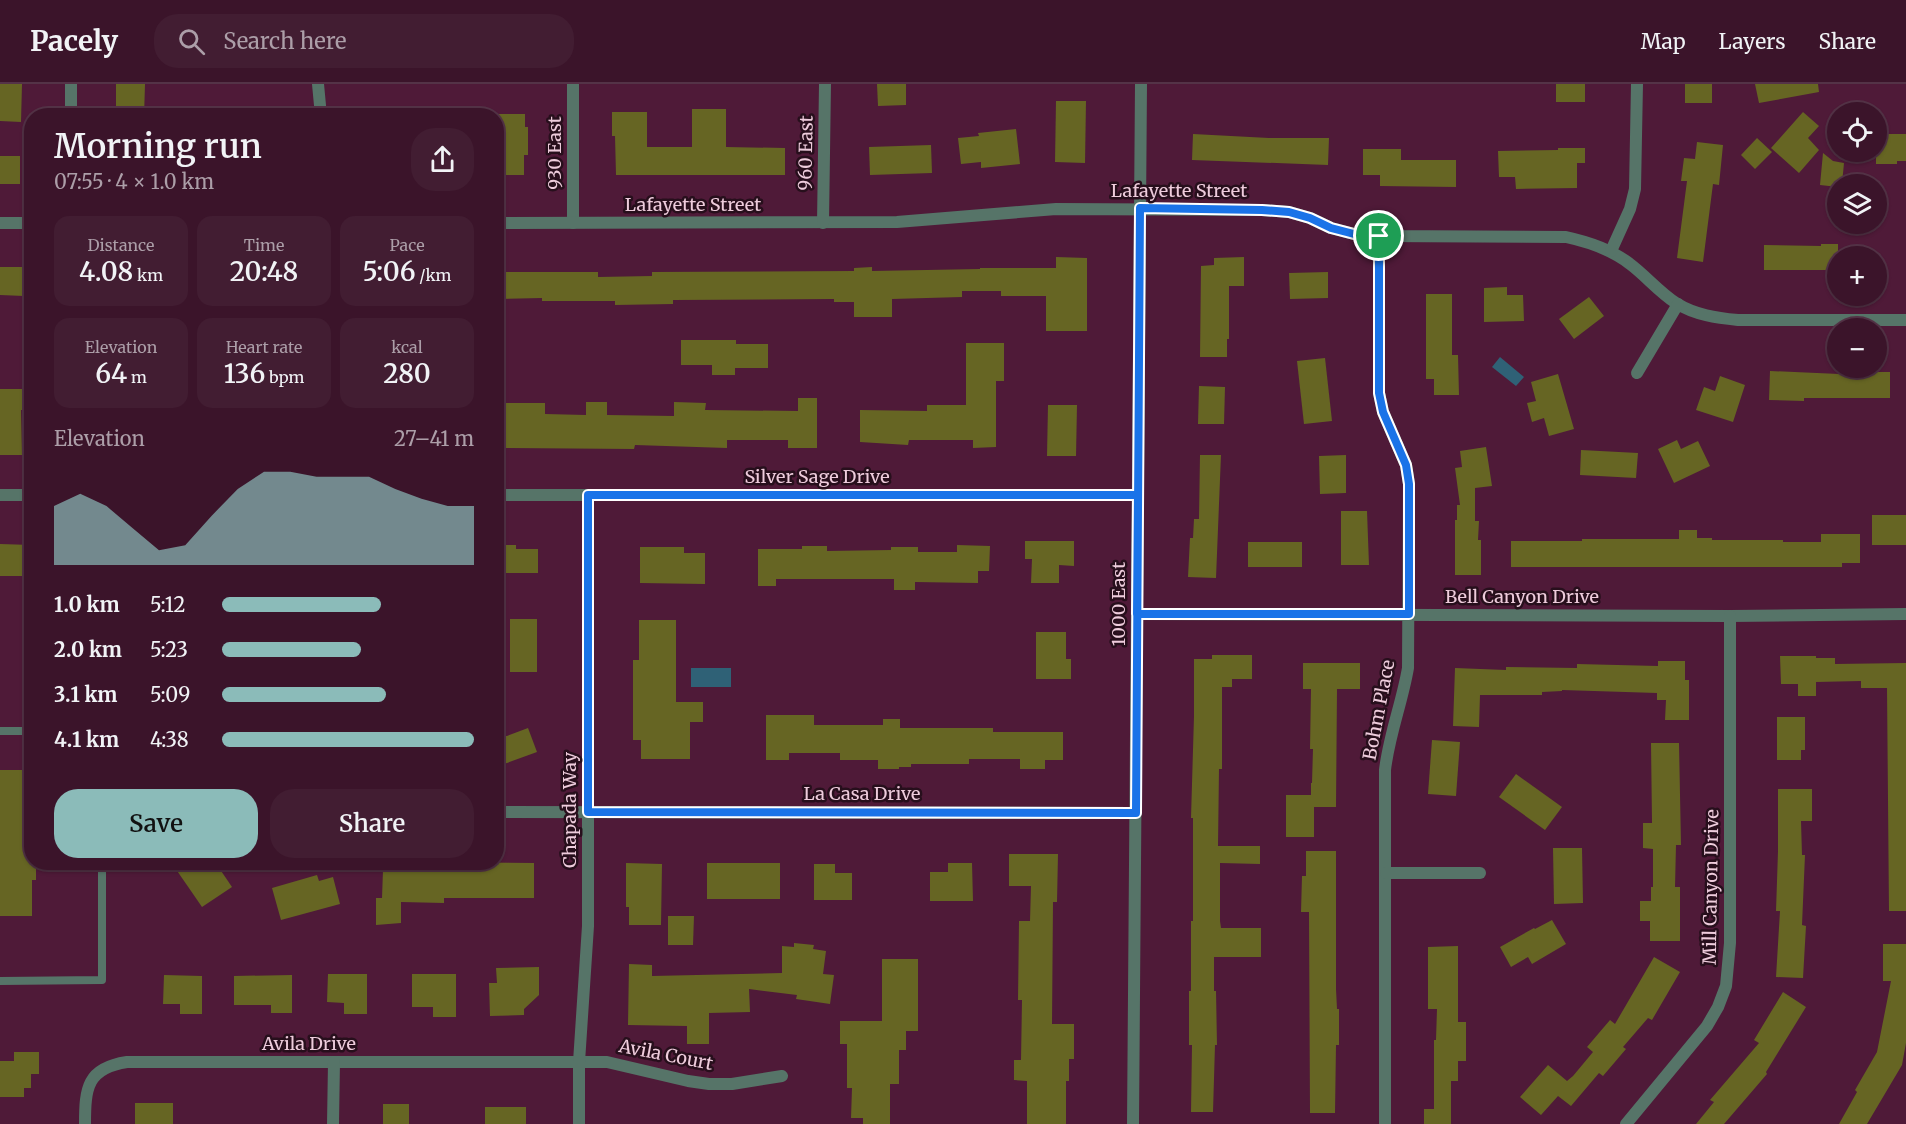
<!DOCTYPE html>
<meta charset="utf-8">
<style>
:root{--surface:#3b142a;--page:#421d32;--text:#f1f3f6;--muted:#ac9ea8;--line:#543347;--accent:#8bbbb9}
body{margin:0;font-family:Merriweather,serif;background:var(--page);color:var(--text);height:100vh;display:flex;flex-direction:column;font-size:22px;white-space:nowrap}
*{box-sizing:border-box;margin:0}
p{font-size:20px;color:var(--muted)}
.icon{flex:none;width:33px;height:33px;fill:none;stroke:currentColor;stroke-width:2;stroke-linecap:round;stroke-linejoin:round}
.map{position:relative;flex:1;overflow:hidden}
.side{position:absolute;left:24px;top:24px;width:480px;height:762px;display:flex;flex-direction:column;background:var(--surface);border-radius:24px;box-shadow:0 2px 4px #0004,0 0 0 2px var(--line)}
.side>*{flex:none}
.tools{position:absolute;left:1827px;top:18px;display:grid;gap:12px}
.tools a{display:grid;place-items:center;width:60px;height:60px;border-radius:50%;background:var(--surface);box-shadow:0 2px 4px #0004,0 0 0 2px var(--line);font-size:30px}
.pin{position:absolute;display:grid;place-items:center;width:51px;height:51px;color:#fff;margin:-26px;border:3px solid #fff;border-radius:50%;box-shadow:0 2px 6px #0007}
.round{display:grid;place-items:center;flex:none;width:63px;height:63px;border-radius:24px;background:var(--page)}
.summary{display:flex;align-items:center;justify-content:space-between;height:102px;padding:0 30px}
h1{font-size:33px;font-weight:600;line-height:45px}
.stats{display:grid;grid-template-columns:repeat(3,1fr);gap:9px;height:102px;padding:6px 30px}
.stats div{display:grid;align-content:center;border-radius:15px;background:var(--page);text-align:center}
.stats b{font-size:26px;font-weight:600}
.stats small{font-size:16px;font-weight:400}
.stats p{font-size:16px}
.chart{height:168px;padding:12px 30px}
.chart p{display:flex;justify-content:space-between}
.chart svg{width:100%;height:108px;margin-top:6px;fill:var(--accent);opacity:.7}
.button{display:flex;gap:12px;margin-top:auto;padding:12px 30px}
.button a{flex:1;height:69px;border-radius:24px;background:var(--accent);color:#111;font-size:24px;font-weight:600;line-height:69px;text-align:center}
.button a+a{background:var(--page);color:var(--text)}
ul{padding:0 30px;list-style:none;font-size:20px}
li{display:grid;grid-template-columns:96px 72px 1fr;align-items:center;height:45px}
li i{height:15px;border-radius:8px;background:var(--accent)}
header{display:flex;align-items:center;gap:36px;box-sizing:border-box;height:84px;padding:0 30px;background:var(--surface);border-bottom:2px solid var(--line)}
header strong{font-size:28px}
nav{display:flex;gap:33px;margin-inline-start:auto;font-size:21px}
.search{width:420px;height:54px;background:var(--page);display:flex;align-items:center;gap:15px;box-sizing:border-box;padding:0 21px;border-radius:24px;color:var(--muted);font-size:22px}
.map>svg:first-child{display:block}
.water{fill:#2f6176}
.building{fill:#666523}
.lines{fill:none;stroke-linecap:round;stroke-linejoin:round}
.service{stroke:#567468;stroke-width:8}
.minor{stroke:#567468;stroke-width:12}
.tertiary{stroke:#567468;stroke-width:12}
.route-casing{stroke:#fff;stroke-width:12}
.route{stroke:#1a73e8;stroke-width:8}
.labels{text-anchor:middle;stroke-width:5;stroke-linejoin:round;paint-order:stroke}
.street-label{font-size:18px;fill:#eeccdc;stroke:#270f1c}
</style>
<header>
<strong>Pacely</strong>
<div class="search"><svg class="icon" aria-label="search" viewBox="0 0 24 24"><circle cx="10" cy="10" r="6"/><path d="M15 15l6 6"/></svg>Search here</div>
<nav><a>Map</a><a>Layers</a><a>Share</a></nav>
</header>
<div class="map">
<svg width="1906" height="1040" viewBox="0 0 1906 1040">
<rect width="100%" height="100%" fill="#4f1a38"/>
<g class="water">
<polygon points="1500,273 1524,293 1516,302 1492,283"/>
<rect x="691" y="584" width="40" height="19"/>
</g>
<g class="building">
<polygon points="0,0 22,0 21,38 0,37"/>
<polygon points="116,0 145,0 144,32 116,32"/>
<polygon points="877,0 906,0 906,21 878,22"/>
<rect x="1556" y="0" width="29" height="18"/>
<rect x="1685" y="0" width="27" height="19"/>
<polygon points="1755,0 1818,0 1819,8 1759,19"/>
<polygon points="1056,17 1086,17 1085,79 1055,78"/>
<polygon points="692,25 726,25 726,63 785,64 785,91 616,91 615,52 612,52 612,28 647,28 647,63 692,63"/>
<polygon points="1803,28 1819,42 1808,54 1819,66 1799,89 1771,64"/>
<polygon points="496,30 525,30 525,43 528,43 528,71 524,71 524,91 496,91"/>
<polygon points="1016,45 1020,80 981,84 981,78 961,80 958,54 979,52 978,49"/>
<polygon points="1193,50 1269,54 1329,54 1328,81 1192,76"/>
<polygon points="1876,50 1906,50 1906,77 1897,77 1897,80 1876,80"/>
<polygon points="1757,54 1772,68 1755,85 1741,71"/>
<polygon points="1697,58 1723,61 1719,101 1713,100 1703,178 1677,174 1687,97 1681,97 1684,74 1695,75"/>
<polygon points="931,61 932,89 870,91 869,63"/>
<polygon points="1558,64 1585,64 1585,79 1577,79 1577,104 1516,105 1515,93 1499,93 1498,67 1558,66"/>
<polygon points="1363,65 1401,65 1401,76 1456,76 1456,103 1380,102 1380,91 1363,91"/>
<polygon points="1823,69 1833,77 1844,79 1842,100 1838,100 1838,103 1820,101"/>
<rect x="0" y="72" width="20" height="28"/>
<polygon points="1821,160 1838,160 1838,186 1764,186 1764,161 1821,162"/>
<polygon points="1056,173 1087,174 1087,247 1046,247 1046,212 1001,212 1001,207 962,207 962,213 892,215 892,233 854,233 854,218 834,218 834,215 673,216 673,220 615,221 615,217 542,217 542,214 496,215 496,188 598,188 598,193 652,192 652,188 854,187 854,184 872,183 872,187 980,185 980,184 1056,184"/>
<polygon points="1244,173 1244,202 1229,202 1229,255 1227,255 1227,273 1200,273 1201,182 1214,181 1214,174"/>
<polygon points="0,183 25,183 24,212 0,211"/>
<polygon points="1328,188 1328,214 1290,215 1289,189"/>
<polygon points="1507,203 1507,211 1523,211 1524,237 1484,238 1484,204"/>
<polygon points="1426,210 1452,210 1452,271 1458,271 1459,311 1434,311 1434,295 1426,295"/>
<polygon points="1589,213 1604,232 1574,255 1559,235"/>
<polygon points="681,256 736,256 736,260 768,260 768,284 735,284 735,291 712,291 712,281 681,281"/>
<polygon points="966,259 1004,259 1004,297 996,297 996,363 973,364 973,356 909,356 908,361 860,358 860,326 927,327 927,321 966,321"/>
<polygon points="1325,274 1332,337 1304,340 1297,277"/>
<polygon points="1770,287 1839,290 1839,288 1890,288 1890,314 1804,314 1804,317 1769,316"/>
<polygon points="1558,290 1574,345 1549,352 1544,334 1532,338 1527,319 1536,317 1531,298"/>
<polygon points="1720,292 1745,301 1733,338 1696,326 1704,303 1715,307"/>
<polygon points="1199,302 1225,303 1224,340 1198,340"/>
<polygon points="0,305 29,305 29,326 21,326 22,371 0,371"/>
<polygon points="798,314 817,314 817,364 788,364 788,356 727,356 727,364 635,361 634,365 496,364 496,319 545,319 545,330 586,331 586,318 607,318 607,331 674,332 674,318 706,319 705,326 798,327"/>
<polygon points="1048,321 1077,321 1076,372 1047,372"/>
<polygon points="1677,356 1681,365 1698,357 1710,382 1674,399 1658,365"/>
<polygon points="1486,363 1492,402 1475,404 1475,437 1479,437 1478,456 1481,456 1481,491 1455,491 1455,436 1457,436 1457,421 1460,421 1455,384 1462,383 1460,367"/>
<polygon points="1581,366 1638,369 1636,394 1580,391"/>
<polygon points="1200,371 1221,371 1216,494 1188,493 1190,454 1193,454 1194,435 1199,435"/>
<polygon points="1346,371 1346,409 1320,410 1319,372"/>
<polygon points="1341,427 1367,427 1369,481 1341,481"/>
<rect x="1872" y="431" width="34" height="30"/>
<polygon points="1679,446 1697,446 1697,454 1712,454 1712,456 1783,456 1783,458 1821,458 1821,450 1860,450 1860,479 1842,479 1842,483 1511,483 1511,457 1582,457 1582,455 1679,455"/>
<polygon points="1025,457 1074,457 1074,482 1059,481 1059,499 1031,499 1032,475 1025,475"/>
<rect x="1248" y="458" width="54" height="25"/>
<polygon points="0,460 32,461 32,492 0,492"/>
<polygon points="496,461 516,461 516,465 538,465 538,489 496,489"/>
<polygon points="957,461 990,462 989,487 978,487 978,499 915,498 915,506 894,506 894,495 776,495 776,502 758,502 758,465 802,465 802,462 827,462 827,467 891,466 891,463 918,463 918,468 957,468"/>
<polygon points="640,463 684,463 684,469 705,469 705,500 640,499"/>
<rect x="510" y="535" width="27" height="53"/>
<polygon points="639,536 676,536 676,618 703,618 703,638 690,638 690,675 641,675 641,656 633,656 633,576 639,576"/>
<polygon points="1036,548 1066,548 1066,575 1071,575 1071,595 1036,595"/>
<polygon points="1212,571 1252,571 1252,595 1232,595 1232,603 1222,603 1222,685 1219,685 1218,762 1260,762 1260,780 1220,779 1220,837 1221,844 1261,844 1261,873 1214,873 1214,907 1216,907 1217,961 1215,961 1213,1028 1191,1028 1192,961 1189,961 1189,907 1191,907 1191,837 1193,837 1193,734 1191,734 1194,632 1194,575 1212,575"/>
<polygon points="1780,572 1816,572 1816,574 1835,574 1835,580 1906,579 1906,827 1889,827 1887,604 1861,604 1861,597 1816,598 1816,612 1798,612 1798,600 1781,600"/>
<polygon points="1658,577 1685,577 1685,596 1689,596 1689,636 1665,636 1666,616 1657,616 1657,609 1562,606 1562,607 1542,608 1542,611 1480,611 1479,643 1453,642 1455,584 1506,586 1506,583 1577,584 1577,580 1658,582"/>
<polygon points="1303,579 1360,579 1360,605 1337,605 1336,723 1314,723 1314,753 1286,753 1286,711 1311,711 1311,699 1312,699 1313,665 1310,665 1311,605 1303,605"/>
<polygon points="766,631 814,631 814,641 883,641 883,635 900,635 900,644 993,644 993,648 1063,648 1063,676 1045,676 1045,685 1020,685 1020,675 969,675 969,680 911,680 911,683 899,683 899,685 878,685 878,676 840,676 840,669 789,669 789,676 766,676"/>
<polygon points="1777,633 1805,633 1805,666 1801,666 1801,676 1777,676"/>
<polygon points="528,644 537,668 496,683 496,652 507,652"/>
<polygon points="1432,656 1460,658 1456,712 1428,710"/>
<polygon points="1651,659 1679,659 1681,761 1676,761 1675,803 1680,803 1680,857 1650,857 1650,837 1640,837 1640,817 1651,817 1651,803 1653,803 1653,765 1643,764 1643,739 1652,739"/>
<polygon points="0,686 32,686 32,778 36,778 36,796 32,796 32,832 0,832"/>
<polygon points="1516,690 1562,723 1545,746 1499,713"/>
<polygon points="1778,705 1812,705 1812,737 1801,737 1802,771 1805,771 1802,841 1806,842 1803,894 1776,893 1780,827 1776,827 1778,767"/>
<polygon points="1553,764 1582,764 1583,819 1554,820"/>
<polygon points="1306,767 1336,767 1336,905 1337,925 1339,925 1339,961 1336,961 1335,1029 1310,1029 1309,828 1301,828 1302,792 1306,792"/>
<polygon points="1009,770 1058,770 1057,818 1053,818 1052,940 1074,940 1074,975 1069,975 1069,997 1066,997 1066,1040 1027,1040 1027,997 1014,996 1014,976 1021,976 1022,916 1018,916 1019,837 1030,837 1031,802 1009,802"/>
<polygon points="171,778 215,778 232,803 202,823"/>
<polygon points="410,778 534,779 534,814 444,814 444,819 401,818 401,839 376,841 376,814 382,814 383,786 410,787"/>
<polygon points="626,779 662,780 661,841 629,841 629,823 626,823"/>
<rect x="707" y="779" width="73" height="36"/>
<polygon points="948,779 972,779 973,817 930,817 930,788 948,788"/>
<polygon points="814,780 835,780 835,789 852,789 852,816 814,816"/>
<polygon points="317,791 319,797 333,793 340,820 281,836 272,804"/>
<polygon points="668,832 694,832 693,861 668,861"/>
<polygon points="1552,836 1566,860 1532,880 1528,873 1511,883 1500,863 1534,844 1535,845"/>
<polygon points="794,859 814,861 813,865 826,867 823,890 834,891 830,920 796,915 797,911 749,905 750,928 709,929 709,960 687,960 687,942 628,941 629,880 652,881 652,892 782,889 782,862 794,863"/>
<polygon points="1883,860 1906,860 1906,959 1902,981 1867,1040 1839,1040 1857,1008 1855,1006 1877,968 1891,897 1883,897"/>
<polygon points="1458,862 1458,938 1466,938 1466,977 1458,977 1458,997 1451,997 1451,1040 1424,1040 1424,1025 1434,1025 1434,956 1436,956 1437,925 1428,925 1428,863"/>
<polygon points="1654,873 1680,888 1652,936 1648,934 1623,963 1626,965 1603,992 1599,989 1571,1022 1558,1012 1541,1031 1520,1013 1548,981 1567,997 1573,992 1593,968 1587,963 1610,936 1615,940"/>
<polygon points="882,875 918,875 918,947 906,947 906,966 899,966 899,1000 890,1000 890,1040 863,1040 863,1034 851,1034 852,1004 847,1004 847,960 840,960 840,937 882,937"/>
<polygon points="539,883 539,911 524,925 524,931 490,932 489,899 497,899 496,884"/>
<polygon points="328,890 367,890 367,930 344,930 344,919 327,918"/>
<polygon points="412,890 456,890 456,933 433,933 433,923 412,923"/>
<polygon points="164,891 202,892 202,930 180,930 180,920 163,920"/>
<polygon points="292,891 292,929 271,929 271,921 234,921 234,892"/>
<polygon points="1783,908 1806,923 1766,988 1767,990 1724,1040 1696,1040 1714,1018 1710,1016 1759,959 1754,956"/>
<polygon points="14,968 39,968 39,990 31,990 31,1004 24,1004 24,1013 0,1013 0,977 14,977"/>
<rect x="135" y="1019" width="38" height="21"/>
<rect x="383" y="1020" width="26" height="20"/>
<rect x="485" y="1023" width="41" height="17"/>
</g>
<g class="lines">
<g class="service">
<polyline points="0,647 32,647"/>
<polyline points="0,897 102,896 102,778"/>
</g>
<g class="minor">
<polyline points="71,0 71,32"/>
<polyline points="318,0 321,32"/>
<polyline points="573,0 573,139"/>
<polyline points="0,139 32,139"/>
<path d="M 496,139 L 897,138 L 1056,125 L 1262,126 L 1289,128 L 1310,134 L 1331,144 L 1354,150 L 1379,152 L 1566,153 C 1589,158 1611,165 1630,180 C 1646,192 1659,208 1676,219 C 1695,231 1717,234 1738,236 L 1906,236"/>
<polyline points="823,139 825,0"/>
<path d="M 1379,152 L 1379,309 L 1383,328 L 1406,381 L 1409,400 L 1408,584 C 1402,619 1389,651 1385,686 L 1385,1040"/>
<polyline points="1611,167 1630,125 1635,105 1637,0"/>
<polyline points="1637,289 1678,220"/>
<polyline points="0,411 32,411"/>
<polyline points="496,411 1138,411"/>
<polyline points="1137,530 1730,532 1906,530"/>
<polyline points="496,728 1136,729"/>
<polyline points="1386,789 1480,789"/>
<path d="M 85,1040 C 85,1004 87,984 127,978 L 607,978 L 688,997 L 709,1000 L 732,1000 L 782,992"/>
<polyline points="333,1040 334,978"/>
<polyline points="579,1040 579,978 588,842 588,411"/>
<polyline points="1626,1040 1707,942 1718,923 1726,902 1730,859 1730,532"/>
</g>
<polyline class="tertiary" points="1133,1040 1141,0"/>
</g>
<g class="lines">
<defs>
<path id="route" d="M 1379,152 L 1354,150 L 1331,144 L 1310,134 L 1289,128 L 1262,126 L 1140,124 C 1139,326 1137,527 1136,729 L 588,728 L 588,411 L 1138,411 L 1137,530 L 1409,530 L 1409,400 L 1406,381 L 1383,328 L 1379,309 L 1379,152"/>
</defs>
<use href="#route" class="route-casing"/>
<use href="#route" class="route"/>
</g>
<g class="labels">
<g class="street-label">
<text transform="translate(555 69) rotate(-90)" y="6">930 East</text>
<text transform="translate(806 69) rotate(-89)" y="6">960 East</text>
<text x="1179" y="113">Lafayette Street</text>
<text x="693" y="127">Lafayette Street</text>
<text x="817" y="399">Silver Sage Drive</text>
<text x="1522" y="519">Bell Canyon Drive</text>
<text transform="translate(1119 520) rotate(-90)" y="6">1000 East</text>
<text transform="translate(1379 626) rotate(-79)" y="6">Bohm Place</text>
<text x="862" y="716">La Casa Drive</text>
<text transform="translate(570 726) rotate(-90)" y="6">Chapada Way</text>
<text transform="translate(1711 803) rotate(-89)" y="6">Mill Canyon Drive</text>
<text x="309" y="966">Avila Drive</text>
<text transform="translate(666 971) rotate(11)" y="6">Avila Court</text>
</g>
</g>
</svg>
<div class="tools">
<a><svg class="icon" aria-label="locate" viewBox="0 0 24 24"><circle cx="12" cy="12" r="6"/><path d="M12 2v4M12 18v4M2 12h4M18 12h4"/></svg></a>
<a><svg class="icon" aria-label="layers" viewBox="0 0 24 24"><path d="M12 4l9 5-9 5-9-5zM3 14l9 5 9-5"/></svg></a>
<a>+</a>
<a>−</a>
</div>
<div class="pin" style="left:1379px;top:152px;background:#1e9e55"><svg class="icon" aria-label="arrive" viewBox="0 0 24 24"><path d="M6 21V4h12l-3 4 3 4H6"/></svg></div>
<section class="side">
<div class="summary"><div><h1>Morning run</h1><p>07:55 · 4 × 1.0 km</p></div><a class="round"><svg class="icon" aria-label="share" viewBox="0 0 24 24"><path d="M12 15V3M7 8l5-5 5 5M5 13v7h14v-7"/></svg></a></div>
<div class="stats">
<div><p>Distance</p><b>4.08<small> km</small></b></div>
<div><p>Time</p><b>20:48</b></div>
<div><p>Pace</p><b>5:06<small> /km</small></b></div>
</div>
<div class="stats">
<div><p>Elevation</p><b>64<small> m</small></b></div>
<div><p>Heart rate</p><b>136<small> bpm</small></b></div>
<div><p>kcal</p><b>280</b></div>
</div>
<div class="chart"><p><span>Elevation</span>27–41 m</p>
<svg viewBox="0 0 160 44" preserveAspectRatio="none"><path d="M0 44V20L10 15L20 20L30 29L40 38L50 36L60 24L70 13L80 6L90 6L100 8L110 8L120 8L130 13L140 17L150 20L160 20V44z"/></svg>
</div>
<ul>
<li><b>1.0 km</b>5:12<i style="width:63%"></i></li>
<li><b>2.0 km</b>5:23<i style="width:55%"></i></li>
<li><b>3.1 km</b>5:09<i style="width:65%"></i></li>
<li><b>4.1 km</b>4:38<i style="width:100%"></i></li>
</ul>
<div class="button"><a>Save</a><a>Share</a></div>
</section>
</div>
